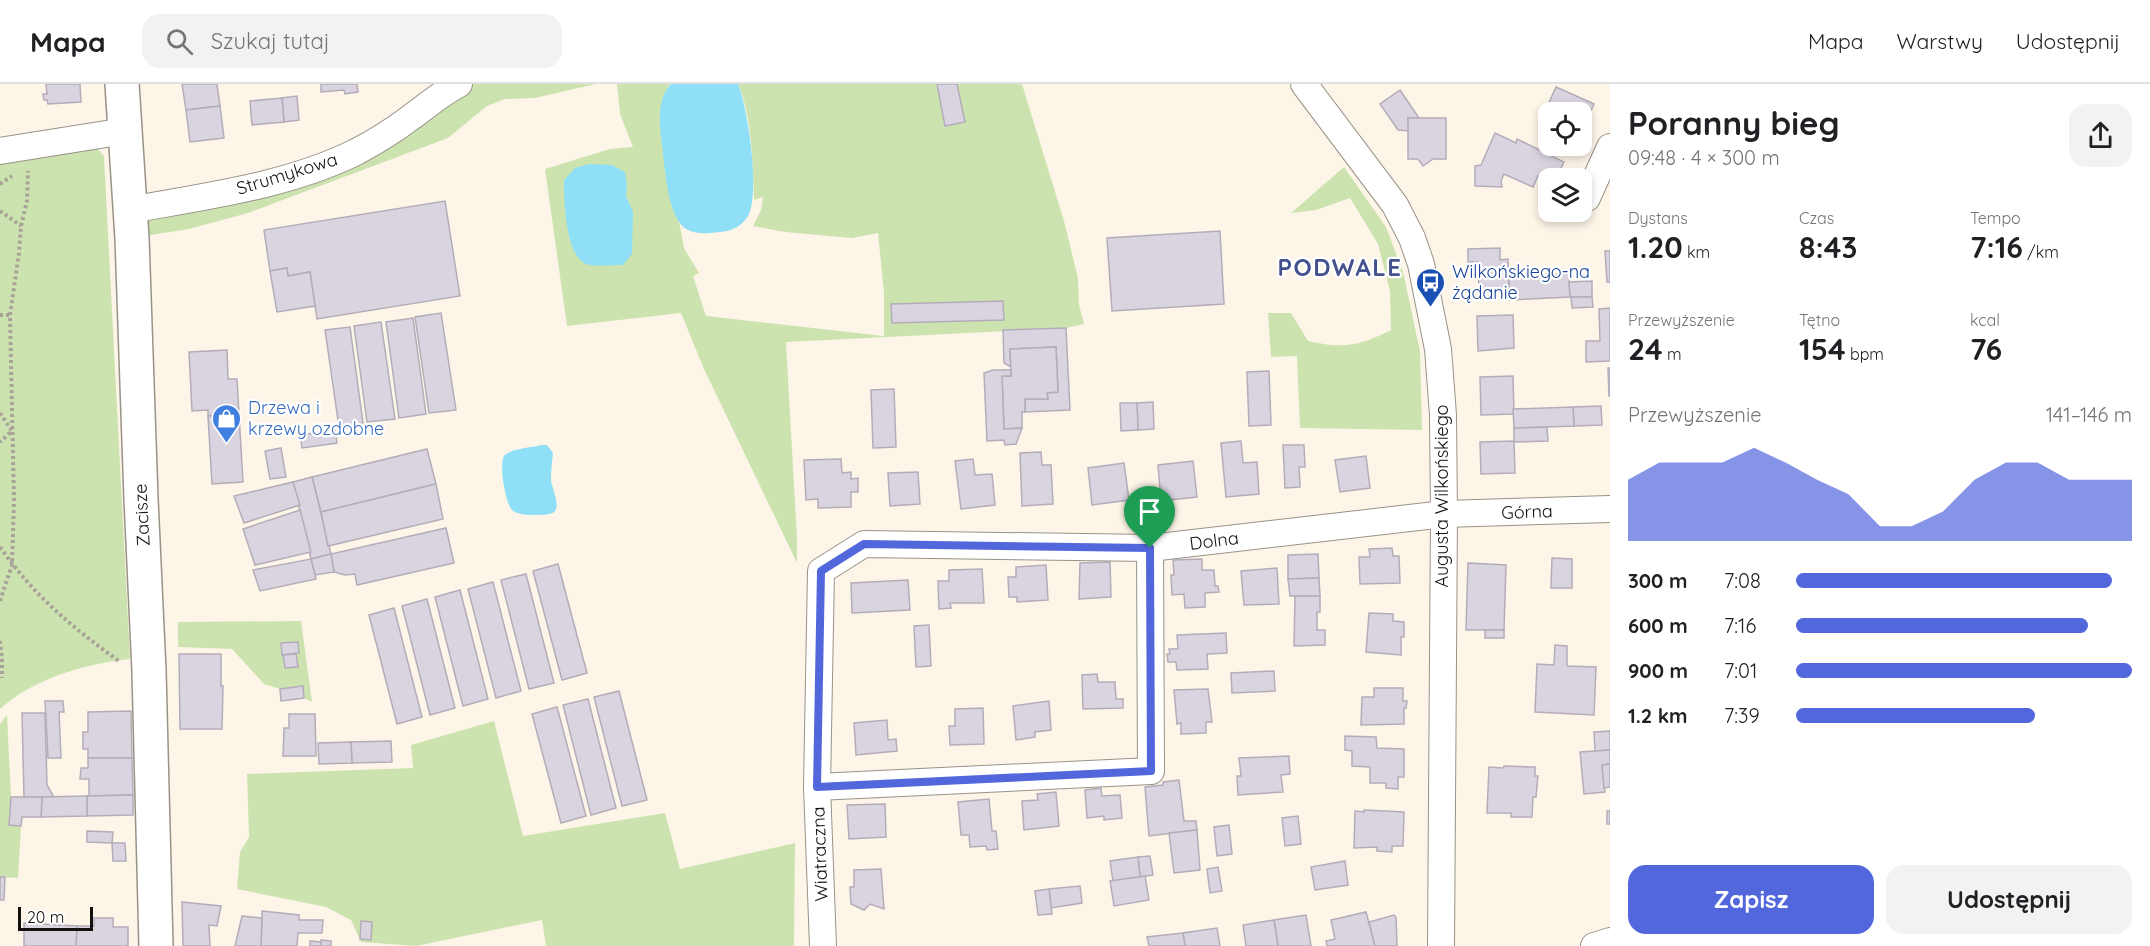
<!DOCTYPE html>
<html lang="pl">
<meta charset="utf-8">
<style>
:root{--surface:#fff;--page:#f2f2f2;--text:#202124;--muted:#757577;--line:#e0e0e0;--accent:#5367dd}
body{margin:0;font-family:Quicksand,sans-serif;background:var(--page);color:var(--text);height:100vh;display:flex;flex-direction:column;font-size:22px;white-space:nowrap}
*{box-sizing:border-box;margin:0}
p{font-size:20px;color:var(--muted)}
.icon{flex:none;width:33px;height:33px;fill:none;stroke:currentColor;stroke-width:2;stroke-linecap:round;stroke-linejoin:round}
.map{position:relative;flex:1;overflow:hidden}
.sheet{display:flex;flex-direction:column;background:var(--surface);width:540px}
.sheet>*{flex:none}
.buttons{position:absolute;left:1538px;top:18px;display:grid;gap:12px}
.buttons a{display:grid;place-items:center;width:54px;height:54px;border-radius:12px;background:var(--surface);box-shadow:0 3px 9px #0003;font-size:30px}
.scale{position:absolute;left:18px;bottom:15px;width:75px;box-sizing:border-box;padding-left:6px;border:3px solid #13110d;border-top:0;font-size:16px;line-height:21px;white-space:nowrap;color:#13110d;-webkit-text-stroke:4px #fff;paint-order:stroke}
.pin{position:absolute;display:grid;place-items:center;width:51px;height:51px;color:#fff;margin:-62px -26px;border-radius:50% 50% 50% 0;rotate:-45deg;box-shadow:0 0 6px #0007}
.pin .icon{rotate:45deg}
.round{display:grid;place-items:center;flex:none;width:63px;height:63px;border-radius:18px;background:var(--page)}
.overview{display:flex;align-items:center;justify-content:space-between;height:102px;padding:0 18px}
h1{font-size:33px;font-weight:700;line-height:45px}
.metrics{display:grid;grid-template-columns:repeat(3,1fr);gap:9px;height:102px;padding:6px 18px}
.metrics div{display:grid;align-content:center}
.metrics b{font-size:30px;font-weight:700}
.metrics small{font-size:16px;font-weight:400}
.metrics p{font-size:16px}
.chart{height:168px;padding:12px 18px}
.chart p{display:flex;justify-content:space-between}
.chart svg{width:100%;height:108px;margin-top:6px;fill:var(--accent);opacity:.7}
.button{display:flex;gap:12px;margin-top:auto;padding:12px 18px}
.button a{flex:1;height:69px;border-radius:18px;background:var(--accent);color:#fff;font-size:24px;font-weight:700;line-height:69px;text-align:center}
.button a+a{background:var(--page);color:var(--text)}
ul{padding:0 18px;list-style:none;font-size:20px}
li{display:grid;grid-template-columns:96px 72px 1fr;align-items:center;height:45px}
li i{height:15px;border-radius:8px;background:var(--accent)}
header{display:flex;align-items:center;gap:36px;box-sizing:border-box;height:84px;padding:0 30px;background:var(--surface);border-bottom:2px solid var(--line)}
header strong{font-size:28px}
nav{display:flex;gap:33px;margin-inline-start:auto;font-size:21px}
.search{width:420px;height:54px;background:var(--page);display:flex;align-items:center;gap:15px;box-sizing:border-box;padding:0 21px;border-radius:18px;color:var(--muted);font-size:22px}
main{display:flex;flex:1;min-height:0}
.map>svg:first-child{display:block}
.green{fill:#cde3af}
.water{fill:#8fe0f7}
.building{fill:#dad4e0;stroke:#b3adb9;stroke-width:1.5}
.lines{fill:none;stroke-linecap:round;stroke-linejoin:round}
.street-casing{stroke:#999287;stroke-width:28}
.secondary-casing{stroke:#999287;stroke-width:36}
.path{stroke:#a8a298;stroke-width:4;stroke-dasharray:3 3;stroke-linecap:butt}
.street{stroke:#fff;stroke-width:26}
.secondary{stroke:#fff;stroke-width:33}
.route-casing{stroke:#fff;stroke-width:12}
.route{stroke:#5367dd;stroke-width:8}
.labels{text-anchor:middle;stroke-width:4.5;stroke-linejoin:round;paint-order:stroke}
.street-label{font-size:18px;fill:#13110d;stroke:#fff}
.transit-label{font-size:18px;fill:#164399;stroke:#fff;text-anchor:start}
.shop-label{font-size:18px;fill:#366cbe;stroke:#fff;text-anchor:start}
.district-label{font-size:24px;font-weight:bold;letter-spacing:1.5px;fill:#43518d;stroke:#fff}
</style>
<header>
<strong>Mapa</strong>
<div class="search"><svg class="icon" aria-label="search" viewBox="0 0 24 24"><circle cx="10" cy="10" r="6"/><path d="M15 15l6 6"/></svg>Szukaj tutaj</div>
<nav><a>Mapa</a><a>Warstwy</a><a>Udostępnij</a></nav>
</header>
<main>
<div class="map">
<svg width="1610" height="862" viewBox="0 0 1610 862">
<rect width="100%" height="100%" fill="#fdf5e8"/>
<g class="green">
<polygon points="459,0 596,0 535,14 505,15 487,22 448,54 248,129 189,145 132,154 130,126 318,84"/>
<path d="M 617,0 L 671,0 L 668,2 L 676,133 L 679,137 L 684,164 L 699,189 L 693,192 L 706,232 L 884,252 L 884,209 L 878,149 L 852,154 L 785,148 L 753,142 L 761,126 L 763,113 L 754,116 C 753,82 752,31 738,0 L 1022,0 L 1064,137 L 1078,194 L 1079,221 L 1084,240 L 1066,244 L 786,258 L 797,454 L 797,479 L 704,285 L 681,229 L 567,242 L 545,85 L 610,65 L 633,63 L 620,30 Z"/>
<path d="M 96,63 L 104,72 L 130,575 C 85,580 34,594 0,625 L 0,78 Z"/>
<path d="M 1344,83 L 1386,143 L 1403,188 L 1420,267 L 1422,346 L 1300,344 L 1297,272 L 1271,273 L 1268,229 L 1291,229 L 1308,257 C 1343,265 1359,262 1391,246 L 1390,207 L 1378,160 L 1350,114 L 1316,126 L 1291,129 Z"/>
<polygon points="301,537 312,618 304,614 303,602 280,605 264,600 232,565 178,563 178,538"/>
<polygon points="7,631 11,713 9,740 21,742 18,794 0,793 0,640"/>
<polygon points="494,637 523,752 665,729 680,785 795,759 794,862 546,862 542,836 416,862 361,858 351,836 326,823 237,805 240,768 249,753 247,690 413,684 411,661"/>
</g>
<g class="water">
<path d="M 671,0 L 738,0 C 748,23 760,108 749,130 C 743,142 732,147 720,148 C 709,149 698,151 688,146 C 667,136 665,83 662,61 C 660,42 656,15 671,0 Z"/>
<path d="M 589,80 L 612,81 L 625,88 L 627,101 L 626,112 L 633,128 L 632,170 L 623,181 C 614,181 593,183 586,180 C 565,171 564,116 564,96 L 575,84 Z"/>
<path d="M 541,361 L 547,361 L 553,369 C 552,378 551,387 551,396 C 552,405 561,421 554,428 C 550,431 541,431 536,431 C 529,431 519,431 513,427 C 505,421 498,377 505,371 C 513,364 531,364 541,361 Z"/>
</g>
<g class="building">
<polygon points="46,0 80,0 81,18 48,20 47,16 44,16 43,10 47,10"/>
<polygon points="182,0 217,0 220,22 186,26"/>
<polygon points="321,0 357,0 358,8 345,10 344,6 321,8"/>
<polygon points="937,0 957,0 965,38 945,42"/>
<polygon points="1556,3 1594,20 1581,49 1581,28 1548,28 1548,40 1541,36"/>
<polygon points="1400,6 1419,34 1408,34 1409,47 1398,46 1380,20"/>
<polygon points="297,12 299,36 284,38 282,14"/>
<polygon points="282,14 284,38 252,41 250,17"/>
<polygon points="220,22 224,54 190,58 186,26"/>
<polygon points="1408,34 1446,34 1446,75 1433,75 1423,82 1418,75 1408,75"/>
<polygon points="1495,49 1516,59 1517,55 1564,78 1556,94 1548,94 1548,97 1538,92 1533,103 1504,90 1501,97 1502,103 1475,102 1475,82 1481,81"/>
<polygon points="445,117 460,212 317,235 310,188 288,192 287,184 270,187 264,146"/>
<polygon points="1220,147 1224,220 1112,227 1107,154"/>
<polygon points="1500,164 1500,176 1508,175 1509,205 1479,206 1478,178 1468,178 1468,165"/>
<polygon points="1605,167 1610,167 1610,198 1607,198"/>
<polygon points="287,184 288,192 310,188 315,222 277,228 270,187"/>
<polygon points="1569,190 1570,213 1510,216 1509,193"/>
<polygon points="1592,197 1592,213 1570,213 1569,198"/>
<polygon points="1571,213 1592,213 1593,223 1572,224"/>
<polygon points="1003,217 1004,236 892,239 891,220"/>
<polygon points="1610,224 1610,277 1586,278 1586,257 1600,257 1599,225"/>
<polygon points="441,229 456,326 429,329 415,233"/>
<polygon points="1513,231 1514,264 1478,267 1477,232"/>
<polygon points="413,234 426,330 399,334 386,238"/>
<polygon points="381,238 395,335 367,338 354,242"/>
<polygon points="350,243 363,339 339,343 325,246"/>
<polygon points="1066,244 1070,326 1025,328 1025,315 1048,315 1047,309 1058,308 1056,263 1010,265 1011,283 1004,279 1003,246"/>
<polygon points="1056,263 1058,308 1047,309 1048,315 1025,315 1025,328 1022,328 1022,344 1004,345 1002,292 1011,292 1010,265"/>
<polygon points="227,266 228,295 237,295 239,330 208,332 208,326 192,327 189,268"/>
<polygon points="1608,284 1610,284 1610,312 1609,312"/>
<polygon points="993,286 1011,286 1011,292 1002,292 1004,345 1022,344 1016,360 1005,361 1004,356 987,357 984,289"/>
<polygon points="1269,287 1271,341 1249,342 1247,288"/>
<polygon points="1513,292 1514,330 1481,331 1480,293"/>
<polygon points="894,305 896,363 873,364 871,306"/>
<polygon points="1153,318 1154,345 1138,346 1137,319"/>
<polygon points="1120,319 1137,319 1138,346 1121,347"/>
<polygon points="1601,322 1602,341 1574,342 1573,323"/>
<polygon points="1573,323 1574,342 1514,344 1513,325"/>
<polygon points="239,330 243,398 212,400 208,332"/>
<polygon points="1547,343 1548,357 1514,358 1514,344"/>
<polygon points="335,346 337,359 302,364 300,351"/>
<polygon points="1241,357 1243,379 1257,378 1259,410 1226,413 1221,359"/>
<polygon points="1514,357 1515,389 1481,390 1480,358"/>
<polygon points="1283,361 1304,361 1305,383 1299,383 1300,403 1285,404"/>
<polygon points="281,364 286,393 270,395 265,367"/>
<polygon points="427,365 436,400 321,428 312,393"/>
<polygon points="1041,368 1042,381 1051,381 1053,420 1022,422 1020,369"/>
<polygon points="1366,372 1370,404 1340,408 1335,376"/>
<polygon points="841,375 842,389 851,388 851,395 858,394 858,408 851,408 851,423 818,424 818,415 806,416 804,376"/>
<polygon points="973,375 975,391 992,390 995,421 961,425 955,377"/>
<polygon points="1193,377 1197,413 1161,417 1158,381"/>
<polygon points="1124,379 1129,416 1092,421 1088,384"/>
<polygon points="918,388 920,420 890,422 888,389"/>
<polygon points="312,393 331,470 311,475 293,398"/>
<polygon points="293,398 300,421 244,439 234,412"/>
<polygon points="436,400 443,435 328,462 321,428"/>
<polygon points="300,426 311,468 255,481 243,445"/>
<polygon points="446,444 454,479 357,501 355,490 345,491 334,488 331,470"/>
<polygon points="1392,464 1393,472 1399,472 1400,499 1360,500 1359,473 1370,473 1369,465"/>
<polygon points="331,470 334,488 315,491 311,475"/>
<polygon points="1318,470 1319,494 1288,495 1288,471"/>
<polygon points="1552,474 1572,475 1572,504 1551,504"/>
<polygon points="311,475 316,495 260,507 253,486"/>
<polygon points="1202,475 1202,486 1214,486 1215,502 1218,502 1219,508 1205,509 1205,523 1185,524 1184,510 1172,511 1171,491 1174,491 1173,476"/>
<polygon points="1110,478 1111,513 1079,515 1080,479"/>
<polygon points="1468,479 1506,481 1504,546 1466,546"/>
<polygon points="558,480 587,589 562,596 533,487"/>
<polygon points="1046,481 1048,516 1017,518 1017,513 1009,513 1008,493 1016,493 1016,483"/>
<polygon points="1277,484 1279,520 1244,521 1241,487"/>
<polygon points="982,485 984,519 950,519 951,524 939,525 938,497 949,497 949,486"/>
<polygon points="526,490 554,599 529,605 501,496"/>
<polygon points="1319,494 1320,512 1290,512 1288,495"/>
<polygon points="908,496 910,526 852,529 851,499"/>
<polygon points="493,498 521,607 496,614 468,505"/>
<polygon points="460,506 488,615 463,622 435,513"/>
<polygon points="1295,512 1320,512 1320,528 1317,528 1317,546 1325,546 1325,561 1294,562"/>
<polygon points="427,515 455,624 430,631 402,522"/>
<polygon points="394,524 422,633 397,640 369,531"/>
<polygon points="1369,529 1393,530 1393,537 1404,538 1404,553 1401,553 1401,571 1366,568"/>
<polygon points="929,541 931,582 916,583 914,542"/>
<rect x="1485" y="546" width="19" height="8"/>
<polygon points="1226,549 1227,569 1207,570 1208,585 1177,586 1176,578 1168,578 1167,570 1170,570 1169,565 1178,565 1177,551"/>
<polygon points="298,558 299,569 282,571 281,559"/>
<polygon points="1555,561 1567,562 1567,582 1596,583 1594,631 1535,628 1537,580 1554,581"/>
<polygon points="179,570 221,570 221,602 223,602 222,645 180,645"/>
<polygon points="296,570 298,583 285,584 283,571"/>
<polygon points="1274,587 1275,607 1232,609 1231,589"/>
<polygon points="1097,590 1098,598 1115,598 1116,615 1123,615 1123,624 1083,625 1082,591"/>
<polygon points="303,602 304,614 281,617 280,605"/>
<polygon points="1374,604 1403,604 1403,617 1407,617 1406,624 1404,624 1404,640 1361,641 1362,613 1374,613"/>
<polygon points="1208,605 1212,638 1206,638 1206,649 1181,650 1181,639 1177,640 1174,606"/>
<polygon points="619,607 647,716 622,722 594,613"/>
<polygon points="588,615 616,724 591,731 563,621"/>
<polygon points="45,617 63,617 64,628 59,628 61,674 48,674"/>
<polygon points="1049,617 1051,646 1035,648 1035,653 1016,656 1013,622"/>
<polygon points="557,623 586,732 561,739 532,630"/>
<polygon points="983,624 984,660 950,661 949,642 955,642 955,625"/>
<polygon points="131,627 132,674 88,674 88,665 83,665 83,648 88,648 88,628"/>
<polygon points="22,629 45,629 47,701 54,713 24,713"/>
<polygon points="289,630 315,630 316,672 283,672 284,644 289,644"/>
<polygon points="887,636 888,656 896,655 897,667 856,671 854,639"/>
<polygon points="1610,647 1610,666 1595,667 1594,648"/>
<polygon points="1345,652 1376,653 1377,664 1404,665 1404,693 1398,693 1398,705 1386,704 1386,699 1370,699 1370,683 1352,682 1352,667 1345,666"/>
<polygon points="391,657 392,678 352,679 351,658"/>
<polygon points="351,658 352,679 319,680 318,659"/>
<polygon points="1610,666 1610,680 1602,681 1605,708 1584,710 1580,668"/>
<polygon points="1289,672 1290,690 1281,691 1283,708 1238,711 1237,692 1241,692 1239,674"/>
<polygon points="88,674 132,674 133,711 89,712 89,695 80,695 81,684 88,684"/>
<polygon points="1610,680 1610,703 1604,704 1602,681"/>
<polygon points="1504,682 1535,683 1535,692 1538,692 1536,713 1533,713 1532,733 1511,733 1511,729 1487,729 1489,683 1503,684"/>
<polygon points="1179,696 1184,737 1196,737 1197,746 1149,752 1145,703 1163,701 1163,698"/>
<polygon points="1101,704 1102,712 1120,711 1122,734 1104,736 1104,732 1087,734 1085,706"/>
<polygon points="1056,708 1059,742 1024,746 1022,717 1038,716 1037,710"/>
<polygon points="133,711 133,731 87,732 87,712"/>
<polygon points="87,712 87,732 41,733 42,713"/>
<polygon points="11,713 42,713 41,733 22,733 21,742 9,741"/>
<polygon points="989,715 992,747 996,747 998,765 987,766 986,762 970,763 969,751 961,751 958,718"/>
<polygon points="885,720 886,753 849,755 847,721"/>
<polygon points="1364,726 1404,728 1403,762 1392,762 1392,768 1377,767 1377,763 1354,764 1355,727 1364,728"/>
<rect x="1607" y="727" width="3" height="13"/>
<polygon points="1298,732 1301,760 1285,762 1282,734"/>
<polygon points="1229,741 1232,770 1217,772 1214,743"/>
<polygon points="1197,746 1200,786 1174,789 1169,749"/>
<polygon points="87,747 113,748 112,759 87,758"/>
<polygon points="112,759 125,759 126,777 113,777"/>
<polygon points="1150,772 1153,791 1140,793 1138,773"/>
<polygon points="1138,773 1140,793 1113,797 1110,777"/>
<polygon points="1345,777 1348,801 1315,806 1311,783"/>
<polygon points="1218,783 1222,807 1210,809 1207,785"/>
<polygon points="881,785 884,825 870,820 864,826 851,820 850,803 854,803 854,786"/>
<polygon points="1145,792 1149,816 1114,822 1110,797"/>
<polygon points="0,793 5,793 4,816 0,816"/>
<polygon points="1080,802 1082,819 1051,824 1049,805"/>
<polygon points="1049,805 1052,830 1038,831 1035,807"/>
<polygon points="182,818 221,822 217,842 209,841 210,862 183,862"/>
<polygon points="262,827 299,831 299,836 323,836 322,849 298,849 297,862 261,862"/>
<polygon points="1366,828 1375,862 1327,862 1326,857 1335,855 1331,836"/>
<polygon points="1306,831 1311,862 1278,862 1274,836"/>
<polygon points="1394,831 1396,833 1397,862 1375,862 1369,838"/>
<polygon points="242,832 262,834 261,862 235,862"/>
<polygon points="94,834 113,834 113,843 128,843 128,862 76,862 77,842 94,842"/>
<polygon points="1274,836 1278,862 1246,862 1243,841"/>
<polygon points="361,837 372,838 371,856 360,855"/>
<polygon points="24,839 77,842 76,862 24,862"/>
<polygon points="1217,844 1220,862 1185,862 1183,849"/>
<polygon points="1183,849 1185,862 1149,862 1147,853"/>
<polygon points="321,856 331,857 331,862 321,862"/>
<polygon points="310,857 321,858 321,862 310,862"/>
</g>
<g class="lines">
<defs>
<g id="street">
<polyline points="1304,0 1395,121 1412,154 1421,180 1438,265 1443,331 1444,430 1441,862"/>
<polyline points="0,67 125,47"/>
<polyline points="1587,114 1610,63"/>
<path d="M 130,126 C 206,112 287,102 356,68 C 375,58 393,47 410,34 C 427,22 441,9 459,0"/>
<polyline points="817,703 1151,687 1150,464"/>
<polyline points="823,862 817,703 821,487 864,460 1150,464 1444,430 1610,425"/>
<polyline points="1594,862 1610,857"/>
</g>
<polyline id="secondary" points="122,0 132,154 141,415 149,587 156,862"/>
</defs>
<use href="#street" class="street-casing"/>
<use href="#secondary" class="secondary-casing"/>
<g class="path">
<polyline points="0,100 12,92"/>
<polyline points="0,127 21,142"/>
<polyline points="0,231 10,231"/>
<polyline points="0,329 12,347 0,358"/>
<path d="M 0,463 C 35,513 72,543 120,578"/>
<polyline points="0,517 12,481 14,416 10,231 19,169 21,142 27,117 28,87"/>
<polyline points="0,557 2,575 2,594"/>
</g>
<use href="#street" class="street"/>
<use href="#secondary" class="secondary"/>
</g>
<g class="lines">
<defs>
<polygon id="route" points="864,460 1150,464 1151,687 817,703 821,487"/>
</defs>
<use href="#route" class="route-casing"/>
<use href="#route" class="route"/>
</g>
<defs>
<symbol id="bus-pin" viewBox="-11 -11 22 30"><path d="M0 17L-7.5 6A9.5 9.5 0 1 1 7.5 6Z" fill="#1a4fb4" stroke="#fff"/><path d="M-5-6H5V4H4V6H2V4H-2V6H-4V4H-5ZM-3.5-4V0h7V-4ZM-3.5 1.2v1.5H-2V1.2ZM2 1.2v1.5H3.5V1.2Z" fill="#fff"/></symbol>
<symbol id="shop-pin" viewBox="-11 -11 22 30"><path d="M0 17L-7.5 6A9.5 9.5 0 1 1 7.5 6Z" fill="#3f7fe0" stroke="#fff"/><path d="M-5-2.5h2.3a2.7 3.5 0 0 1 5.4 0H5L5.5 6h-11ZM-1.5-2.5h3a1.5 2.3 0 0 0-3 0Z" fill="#fff"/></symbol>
</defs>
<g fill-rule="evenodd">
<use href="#bus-pin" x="1414" y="182" width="33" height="45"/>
<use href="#shop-pin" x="210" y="318" width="33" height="45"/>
</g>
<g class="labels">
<g class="street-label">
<text transform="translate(287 90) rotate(-17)" y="6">Strumykowa</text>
<text transform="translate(1442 412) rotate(-90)" y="6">Augusta Wilkońskiego</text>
<text transform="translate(1527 428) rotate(-2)" y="6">Górna</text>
<text transform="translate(142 431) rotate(-93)" y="6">Zacisze</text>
<text transform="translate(1214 457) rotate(-7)" y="6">Dolna</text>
<text transform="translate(820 770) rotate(-92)" y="6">Wiatraczna</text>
</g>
<g class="transit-label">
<text x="1452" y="194">Wilkońskiego-na<tspan x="1452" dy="21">żądanie</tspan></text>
</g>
<g class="shop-label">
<text x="248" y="330">Drzewa i<tspan x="248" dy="21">krzewy ozdobne</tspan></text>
</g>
<g class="district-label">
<text x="1340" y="192">PODWALE</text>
</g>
</g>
</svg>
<div class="buttons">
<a><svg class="icon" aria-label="locate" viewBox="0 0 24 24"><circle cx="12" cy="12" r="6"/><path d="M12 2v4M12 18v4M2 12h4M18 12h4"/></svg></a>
<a><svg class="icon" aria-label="layers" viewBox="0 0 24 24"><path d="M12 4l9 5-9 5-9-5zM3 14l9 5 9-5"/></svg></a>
</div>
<div class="scale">20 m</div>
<div class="pin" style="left:1150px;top:464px;background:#1e9e55"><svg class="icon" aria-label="arrive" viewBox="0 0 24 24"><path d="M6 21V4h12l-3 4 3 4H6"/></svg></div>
</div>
<section class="sheet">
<div class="overview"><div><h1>Poranny bieg</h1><p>09:48 · 4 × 300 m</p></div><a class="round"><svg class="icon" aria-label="share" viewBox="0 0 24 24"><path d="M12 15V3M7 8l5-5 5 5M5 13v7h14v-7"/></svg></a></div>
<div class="metrics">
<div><p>Dystans</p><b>1.20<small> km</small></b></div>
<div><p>Czas</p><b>8:43</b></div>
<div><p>Tempo</p><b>7:16<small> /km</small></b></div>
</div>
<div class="metrics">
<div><p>Przewyższenie</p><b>24<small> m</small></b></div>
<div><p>Tętno</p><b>154<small> bpm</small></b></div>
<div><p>kcal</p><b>76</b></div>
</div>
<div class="chart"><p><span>Przewyższenie</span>141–146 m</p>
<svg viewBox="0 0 160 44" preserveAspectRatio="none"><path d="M0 44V19L10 12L20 12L30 12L40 6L50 12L60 19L70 25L80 38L90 38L100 32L110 19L120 12L130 12L140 19L150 19L160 19V44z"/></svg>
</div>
<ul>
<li><b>300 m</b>7:08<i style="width:94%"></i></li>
<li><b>600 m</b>7:16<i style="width:87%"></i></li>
<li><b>900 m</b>7:01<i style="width:100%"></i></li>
<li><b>1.2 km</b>7:39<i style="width:71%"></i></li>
</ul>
<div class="button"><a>Zapisz</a><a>Udostępnij</a></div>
</section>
</main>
